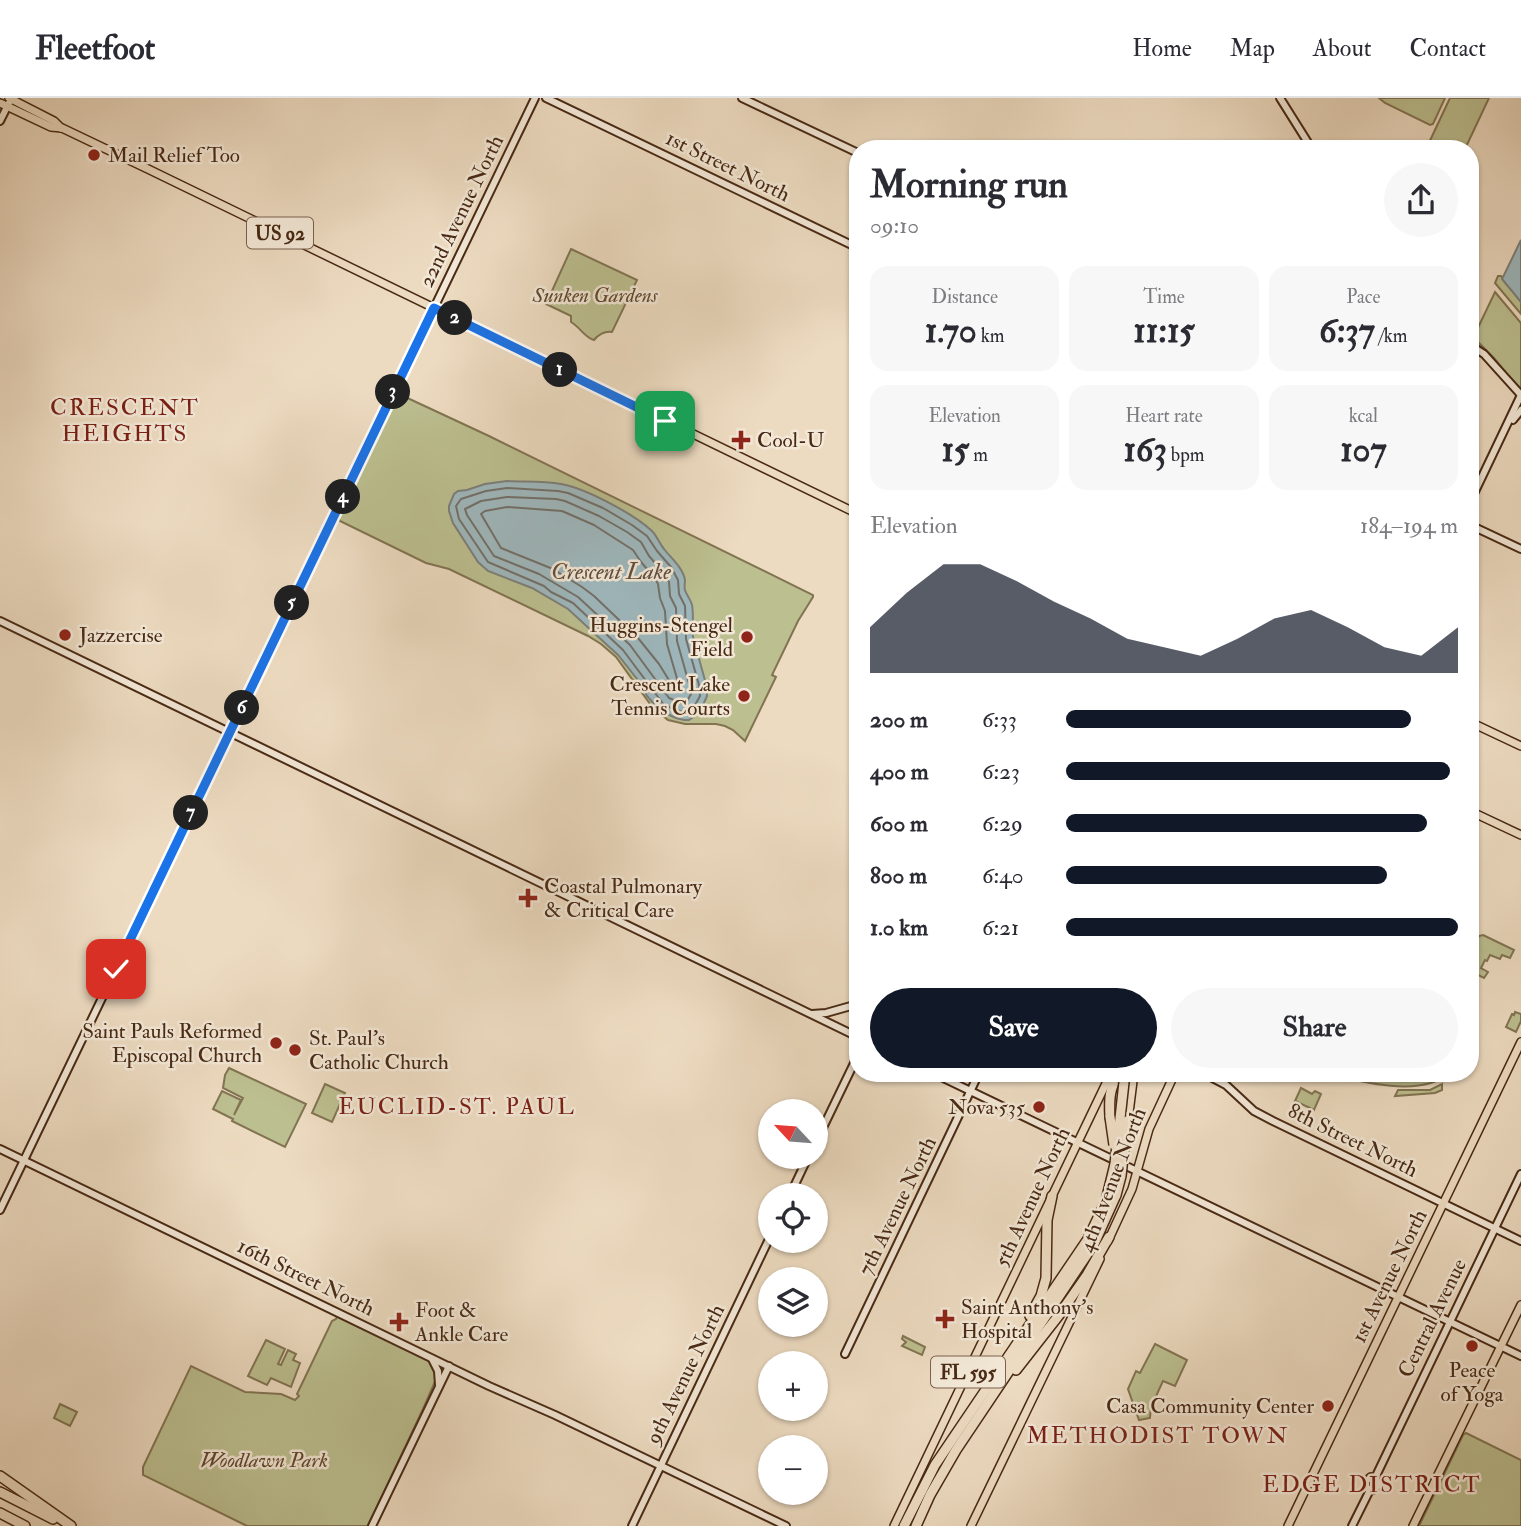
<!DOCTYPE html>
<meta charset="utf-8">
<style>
:root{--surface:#fff;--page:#f7f7f7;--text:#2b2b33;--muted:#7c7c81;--line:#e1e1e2;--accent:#111827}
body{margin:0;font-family:"IM FELL Double Pica",serif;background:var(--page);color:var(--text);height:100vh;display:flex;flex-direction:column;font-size:26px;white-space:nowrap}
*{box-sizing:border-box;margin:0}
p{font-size:23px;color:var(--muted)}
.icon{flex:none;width:38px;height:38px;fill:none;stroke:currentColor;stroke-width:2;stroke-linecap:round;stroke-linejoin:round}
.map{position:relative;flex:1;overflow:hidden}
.side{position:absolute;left:849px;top:42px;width:630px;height:942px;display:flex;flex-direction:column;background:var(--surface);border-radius:28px;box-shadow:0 2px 5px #0004}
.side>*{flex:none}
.needle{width:46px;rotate:296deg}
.buttons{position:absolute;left:758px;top:1001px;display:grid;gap:14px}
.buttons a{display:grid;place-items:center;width:70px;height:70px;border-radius:50%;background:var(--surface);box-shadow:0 2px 5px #0004;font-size:35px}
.pin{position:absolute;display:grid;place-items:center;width:60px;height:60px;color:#fff;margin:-30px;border-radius:14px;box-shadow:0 4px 10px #0006}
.km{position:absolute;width:35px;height:35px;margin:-18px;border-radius:50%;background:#222;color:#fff;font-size:19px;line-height:35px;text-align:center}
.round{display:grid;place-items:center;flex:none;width:74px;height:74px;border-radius:37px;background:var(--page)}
.overview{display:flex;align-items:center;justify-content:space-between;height:119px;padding:0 21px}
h1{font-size:38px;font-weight:800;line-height:52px}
.figures{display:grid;grid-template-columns:repeat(3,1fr);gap:10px;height:119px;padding:7px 21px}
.figures div{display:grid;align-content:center;border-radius:18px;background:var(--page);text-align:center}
.figures b{font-size:35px;font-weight:800}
.figures small{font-size:19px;font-weight:400}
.figures p{font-size:19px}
.chart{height:196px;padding:14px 21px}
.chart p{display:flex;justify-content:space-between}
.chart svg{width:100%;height:126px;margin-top:7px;fill:var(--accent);opacity:.7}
.button{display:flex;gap:14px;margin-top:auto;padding:14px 21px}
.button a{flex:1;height:80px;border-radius:42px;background:var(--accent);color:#fff;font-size:28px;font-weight:800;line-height:80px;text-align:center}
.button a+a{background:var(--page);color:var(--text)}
ul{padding:0 21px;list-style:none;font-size:23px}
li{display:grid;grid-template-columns:112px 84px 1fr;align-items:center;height:52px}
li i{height:18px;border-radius:9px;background:var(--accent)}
header{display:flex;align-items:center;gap:42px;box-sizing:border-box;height:98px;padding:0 35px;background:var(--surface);border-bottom:2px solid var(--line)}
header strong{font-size:33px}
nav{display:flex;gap:38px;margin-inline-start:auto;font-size:24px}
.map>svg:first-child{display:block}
.green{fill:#bcbf90;stroke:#827452;stroke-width:2}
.water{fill:#9eb8be;stroke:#7c7f7a;stroke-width:2}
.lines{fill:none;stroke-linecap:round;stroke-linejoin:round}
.shore{stroke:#737069;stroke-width:2}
.secondary-casing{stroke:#482914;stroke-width:10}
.primary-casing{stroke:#482914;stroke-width:10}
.highway-casing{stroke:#482914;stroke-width:12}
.secondary{stroke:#f3e8d7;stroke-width:6}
.primary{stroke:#eddbc1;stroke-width:7}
.highway{stroke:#eddbc1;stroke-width:9}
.highway-bridge-casing{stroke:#482914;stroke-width:12;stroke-linecap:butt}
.highway-bridge{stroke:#eddbc1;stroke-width:9}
.route-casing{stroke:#fff;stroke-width:14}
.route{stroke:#1a73e8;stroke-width:9}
.poi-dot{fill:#8f2418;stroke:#f3e8d7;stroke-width:2.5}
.labels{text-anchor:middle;stroke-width:5;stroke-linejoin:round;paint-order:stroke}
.shield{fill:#f3e8d7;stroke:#7b624e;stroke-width:2}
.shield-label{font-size:19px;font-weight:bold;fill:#482914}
.poi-label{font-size:21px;fill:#482914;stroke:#f3e8d7;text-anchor:start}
.street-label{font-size:21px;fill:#482914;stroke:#f3e8d7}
.park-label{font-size:21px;font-style:italic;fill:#5f472d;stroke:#f3e8d7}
.neighbourhood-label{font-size:23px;letter-spacing:2px;fill:#7a1f14;stroke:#f3e8d7}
.water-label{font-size:23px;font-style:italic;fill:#5e4d3e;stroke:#f3e8d7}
</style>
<header>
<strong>Fleetfoot</strong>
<nav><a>Home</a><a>Map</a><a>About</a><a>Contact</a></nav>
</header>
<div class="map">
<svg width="1521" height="1428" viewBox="0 0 1521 1428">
<rect width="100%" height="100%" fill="#eddbc1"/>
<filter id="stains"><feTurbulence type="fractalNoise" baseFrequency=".00286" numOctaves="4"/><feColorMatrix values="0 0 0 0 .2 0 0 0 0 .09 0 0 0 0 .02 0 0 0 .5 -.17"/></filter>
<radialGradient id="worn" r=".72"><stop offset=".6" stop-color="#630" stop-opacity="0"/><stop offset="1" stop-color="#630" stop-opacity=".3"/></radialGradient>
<g class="green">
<polygon points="1379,0 1445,0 1433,26 1430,27 1385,5"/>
<polygon points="1450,0 1489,0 1465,51 1426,51"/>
<path d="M 571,151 L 637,182 L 612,234 C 604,233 599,236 594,242 C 584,239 581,230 571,224 L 571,218 L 546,206 Z"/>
<polygon points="1498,178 1501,178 1521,204 1521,216 1495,185"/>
<polygon points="1495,194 1521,225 1521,293 1494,260 1474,240 1474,238"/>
<polygon points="401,297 489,338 813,497 813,499 798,523 772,577 776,579 745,643 733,632 725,628 716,626 685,626 668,622 653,610 616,559 601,546 588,538 449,471 426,465 340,423 339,420 396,299"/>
<polygon points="1483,837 1514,852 1510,860 1502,857 1500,861 1490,857 1487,863 1485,862 1481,870 1488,874 1484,880 1470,873 1470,857 1479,838"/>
<polygon points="1515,914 1521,916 1521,923 1516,934 1506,929 1512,916 1514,917"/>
<polygon points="229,970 306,1006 285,1049 232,1023 233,1021 213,1011 222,993 241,1002 234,1017 243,1000 223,990 225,977"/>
<path d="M 1328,975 L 1404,975 C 1416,981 1418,977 1429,975 C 1435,974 1443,975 1449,975 C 1422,1000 1360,984 1328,975 Z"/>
<polygon points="325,986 345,995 332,1024 312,1015"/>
<polygon points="1442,986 1442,992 1435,995 1395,998 1398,992 1430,992"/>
<polygon points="1301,990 1312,996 1315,993 1321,996 1314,1012 1295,1003"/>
<polygon points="338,1217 428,1262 435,1269 437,1279 423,1311 368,1428 247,1428 143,1377 143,1369 191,1268 245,1294 281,1296 295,1302 299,1298 297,1296 332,1223 336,1221"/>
<polygon points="903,1238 925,1249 922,1257 902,1248 906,1244 902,1241"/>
<polygon points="266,1242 285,1251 278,1266 281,1267 288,1252 296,1256 293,1262 300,1265 291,1289 271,1280 267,1287 248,1278"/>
<polygon points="1155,1246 1187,1262 1175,1288 1163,1283 1151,1309 1150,1320 1139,1322 1128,1291 1136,1273 1140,1275"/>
<polygon points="60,1306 77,1314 70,1328 54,1320"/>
<polygon points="1466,1335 1521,1362 1521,1428 1419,1428 1463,1337"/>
</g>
<g class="water">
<polygon points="1521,142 1521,204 1502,181"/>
<path d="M 507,383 C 524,384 543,383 561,386 C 585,390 634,416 652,433 C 657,438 659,445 664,451 C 671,460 683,470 685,482 C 685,485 684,489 685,492 C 687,498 691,502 692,507 C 694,518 692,529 693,539 L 706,586 L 707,598 L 700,614 L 689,622 L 684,622 L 676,620 L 660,613 L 647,598 L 637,581 L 618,557 L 568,511 L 532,490 L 488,473 L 478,464 L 453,425 L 449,413 L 449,408 L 454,396 L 458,393 L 467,392 L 485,386 Z"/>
</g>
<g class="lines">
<g class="shore">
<polygon points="507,390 558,393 568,395 603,410 632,427 647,438 657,453 671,469 678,482 679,496 685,508 686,541 699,587 700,598 694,609 685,615 664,607 623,552 573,505 551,494 544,488 488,464 459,421 456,408 461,401 486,393"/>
<polygon points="507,399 556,401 565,403 599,418 627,434 641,444 649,458 663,474 669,484 670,498 676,510 677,543 690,589 691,596 686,605 681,605 669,600 630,547 578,499 539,476 494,458 467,417 465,411 481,403"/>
<polygon points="507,409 562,413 594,427 633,452 641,464 654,479 658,486 660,500 665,513 667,546 678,584 677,587 672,587 659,566 638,540 594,498 582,489 553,471 501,450 481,416 485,413"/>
</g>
<defs>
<g id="secondary">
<polyline points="546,0 858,150"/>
<polyline points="742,0 858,55"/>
<polyline points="1280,0 1312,51"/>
<polyline points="0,23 9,5"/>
<polyline points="1470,247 1484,256 1521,297"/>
<polyline points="1513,322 1521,312"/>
<polyline points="1470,404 1521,297"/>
<polyline points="1470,427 1521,451"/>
<polyline points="0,523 858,939"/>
<polyline points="812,916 826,915 858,906"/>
<polyline points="933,975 1521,1258"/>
<polyline points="1203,975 1226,987 1254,1013 1273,1023 1521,1143"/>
<polyline points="816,1044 858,957"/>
<polyline points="0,1051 489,1288 555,1317 786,1428"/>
<polyline points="790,1097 808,1059"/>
<polyline points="0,1112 535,0"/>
<polyline points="845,1256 979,975"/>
<polyline points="432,1261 438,1273 439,1287"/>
<polyline points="1375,1380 1521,1076"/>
<polyline points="1370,1392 1366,1389 1366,1383 1371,1379 1375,1380"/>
<polyline points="1370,1392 1373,1392 1378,1388 1378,1384 1375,1380"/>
<polyline points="372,1428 449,1268"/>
<polyline points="632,1428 770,1139"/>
<polyline points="1352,1428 1370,1392"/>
</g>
<g id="primary">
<polyline points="9,0 54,23 61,30"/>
<polyline points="0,5 51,29 62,30 150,72 858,416"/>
<polyline points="1470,624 1521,648"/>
<polyline points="1470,713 1521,737"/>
<polyline points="1108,1143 1132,1091 1149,1031 1175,975"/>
<polyline points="894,1428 1111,975"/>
<polyline points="971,1428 1100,1161"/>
<polyline points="1288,1428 1521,944"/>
<polyline points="1413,1428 1521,1207"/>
</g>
<g id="highway">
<path d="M 1110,1019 C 1109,1002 1109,989 1120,975"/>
<polyline points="1127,1023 1133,975"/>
<polyline points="1030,1218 1041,1198 1046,1180 1047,1122 1052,1098"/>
<polyline points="1016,1272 1059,1217 1087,1177 1109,1139"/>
<polyline points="0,1378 71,1428"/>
<polyline points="0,1394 53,1421"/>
<polyline points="0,1415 25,1428"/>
<polyline points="904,1428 935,1367 1088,1141 1106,1103 1115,1066"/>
<polyline points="916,1428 930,1397 956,1352 1094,1146 1116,1097"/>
</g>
</defs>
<use href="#secondary" class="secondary-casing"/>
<use href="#primary" class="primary-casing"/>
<use href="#highway" class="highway-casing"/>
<use href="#secondary" class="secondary"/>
<use href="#primary" class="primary"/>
<use href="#highway" class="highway"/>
<defs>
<g id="highway-bridge">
<polyline points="1110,1019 1114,1047"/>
<polyline points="1115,1066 1125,975"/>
<polyline points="1116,1097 1121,1078 1127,1023"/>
</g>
</defs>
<use href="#highway-bridge" class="highway-bridge-casing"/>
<use href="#highway-bridge" class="highway-bridge"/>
</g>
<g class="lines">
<defs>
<polyline id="route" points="116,871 434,210 665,323"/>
</defs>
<use href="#route" class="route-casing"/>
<use href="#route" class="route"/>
</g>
<g class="poi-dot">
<circle cx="94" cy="57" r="7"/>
<path d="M737.5 331.5h7v7h7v7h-7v7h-7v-7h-7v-7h7z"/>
<circle cx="65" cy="537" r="7"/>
<circle cx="747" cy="539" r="7"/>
<circle cx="744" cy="598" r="7"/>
<path d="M524.5 789.5h7v7h7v7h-7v7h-7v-7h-7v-7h7z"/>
<circle cx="276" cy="945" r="7"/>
<circle cx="295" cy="952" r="7"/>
<circle cx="1039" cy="1009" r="7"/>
<path d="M941.5 1210.5h7v7h7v7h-7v7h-7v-7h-7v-7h7z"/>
<path d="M395.5 1213.5h7v7h7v7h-7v7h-7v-7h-7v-7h7z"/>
<circle cx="1472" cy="1248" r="7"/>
<circle cx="1328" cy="1308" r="7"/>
</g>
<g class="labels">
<g class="shield">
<rect x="247" y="119.5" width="66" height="31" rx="5"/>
<rect x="931" y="1258.5" width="74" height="31" rx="5"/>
</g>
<g class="shield-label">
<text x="280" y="142">US 92</text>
<text x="968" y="1281">FL 595</text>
</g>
<g class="poi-label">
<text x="108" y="64">Mail Relief Too</text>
<text x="757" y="349">Cool-U</text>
<text x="733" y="534" text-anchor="end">Huggins-Stengel<tspan x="733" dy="24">Field</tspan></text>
<text x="79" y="544">Jazzercise</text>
<text x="730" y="593" text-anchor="end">Crescent Lake<tspan x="730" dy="24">Tennis Courts</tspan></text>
<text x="544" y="795">Coastal Pulmonary<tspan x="544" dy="24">&amp; Critical Care</tspan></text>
<text x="262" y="940" text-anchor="end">Saint Pauls Reformed<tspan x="262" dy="24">Episcopal Church</tspan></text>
<text x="309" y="947">St. Paul's<tspan x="309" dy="24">Catholic Church</tspan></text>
<text x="1025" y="1016" text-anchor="end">Nova 535</text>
<text x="961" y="1216">Saint Anthony's<tspan x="961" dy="24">Hospital</tspan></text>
<text x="415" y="1219">Foot &amp;<tspan x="415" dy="24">Ankle Care</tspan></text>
<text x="1472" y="1279" text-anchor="middle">Peace<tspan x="1472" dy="24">of Yoga</tspan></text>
<text x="1314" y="1315" text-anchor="end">Casa Community Center</text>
</g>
<g class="street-label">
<text transform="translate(728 68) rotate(26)" y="7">1st Street North</text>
<text transform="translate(461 113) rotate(-64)" y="7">22nd Avenue North</text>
<text transform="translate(1353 1042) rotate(26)" y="7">8th Street North</text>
<text transform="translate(1112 1082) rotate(-69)" y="7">4th Avenue North</text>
<text transform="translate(1032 1099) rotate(-65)" y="7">5th Avenue North</text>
<text transform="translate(897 1108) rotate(-64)" y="7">7th Avenue North</text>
<text transform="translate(1389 1178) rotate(-64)" y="7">1st Avenue North</text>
<text transform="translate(306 1179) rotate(26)" y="7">16th Street North</text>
<text transform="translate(1432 1220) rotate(-64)" y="7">Central Avenue</text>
<text transform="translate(685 1276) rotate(-64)" y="7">9th Avenue North</text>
</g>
<g class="park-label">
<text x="595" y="204">Sunken Gardens</text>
<text x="264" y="1369">Woodlawn Park</text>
</g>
<g class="neighbourhood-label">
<text x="125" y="317">CRESCENT<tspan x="125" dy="26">HEIGHTS</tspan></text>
<text x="457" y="1016">EUCLID-ST. PAUL</text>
<text x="1158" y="1345">METHODIST TOWN</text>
<text x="1372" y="1394">EDGE DISTRICT</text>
</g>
<g class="water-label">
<text x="611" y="481">Crescent Lake</text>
</g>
</g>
<rect width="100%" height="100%" filter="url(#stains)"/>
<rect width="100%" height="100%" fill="url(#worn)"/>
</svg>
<div class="buttons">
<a><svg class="needle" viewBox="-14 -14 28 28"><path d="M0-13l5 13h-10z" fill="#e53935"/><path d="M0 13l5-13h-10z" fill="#7c7c81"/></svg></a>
<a><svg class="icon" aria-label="locate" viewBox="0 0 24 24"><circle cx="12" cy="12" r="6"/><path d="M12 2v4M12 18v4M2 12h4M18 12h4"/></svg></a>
<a><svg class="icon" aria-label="layers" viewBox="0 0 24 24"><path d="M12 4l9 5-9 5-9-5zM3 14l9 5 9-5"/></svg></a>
<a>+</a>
<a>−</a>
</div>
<div class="pin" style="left:665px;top:323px;background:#1e9e55"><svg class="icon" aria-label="arrive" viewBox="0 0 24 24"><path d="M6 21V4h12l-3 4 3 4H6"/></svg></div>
<div class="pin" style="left:116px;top:871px;background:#d93025"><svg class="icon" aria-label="check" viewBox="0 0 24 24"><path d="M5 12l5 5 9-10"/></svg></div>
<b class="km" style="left:560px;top:272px">1</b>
<b class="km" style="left:455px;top:220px">2</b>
<b class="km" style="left:393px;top:294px">3</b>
<b class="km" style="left:343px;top:399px">4</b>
<b class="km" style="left:292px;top:505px">5</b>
<b class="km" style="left:242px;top:610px">6</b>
<b class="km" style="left:191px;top:715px">7</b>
<section class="side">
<div class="overview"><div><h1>Morning run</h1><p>09:10</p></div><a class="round"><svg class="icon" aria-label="share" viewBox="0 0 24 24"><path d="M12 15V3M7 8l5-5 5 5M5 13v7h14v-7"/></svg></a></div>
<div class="figures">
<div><p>Distance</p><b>1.70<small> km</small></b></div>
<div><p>Time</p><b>11:15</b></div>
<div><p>Pace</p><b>6:37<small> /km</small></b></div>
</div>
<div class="figures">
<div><p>Elevation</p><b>15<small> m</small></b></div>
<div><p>Heart rate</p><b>163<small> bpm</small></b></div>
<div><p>kcal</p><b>107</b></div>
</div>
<div class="chart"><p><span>Elevation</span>184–194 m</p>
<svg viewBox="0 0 160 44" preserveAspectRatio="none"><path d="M0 44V28L10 16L20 6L30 6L40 12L50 19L60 25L70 32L80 35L90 38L100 32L110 25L120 22L130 28L140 35L150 38L160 28V44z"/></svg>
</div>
<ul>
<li><b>200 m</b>6:33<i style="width:88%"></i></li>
<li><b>400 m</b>6:23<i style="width:98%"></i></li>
<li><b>600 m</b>6:29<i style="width:92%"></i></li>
<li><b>800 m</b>6:40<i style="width:82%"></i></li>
<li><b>1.0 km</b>6:21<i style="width:100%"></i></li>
</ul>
<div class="button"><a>Save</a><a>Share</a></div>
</section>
</div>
